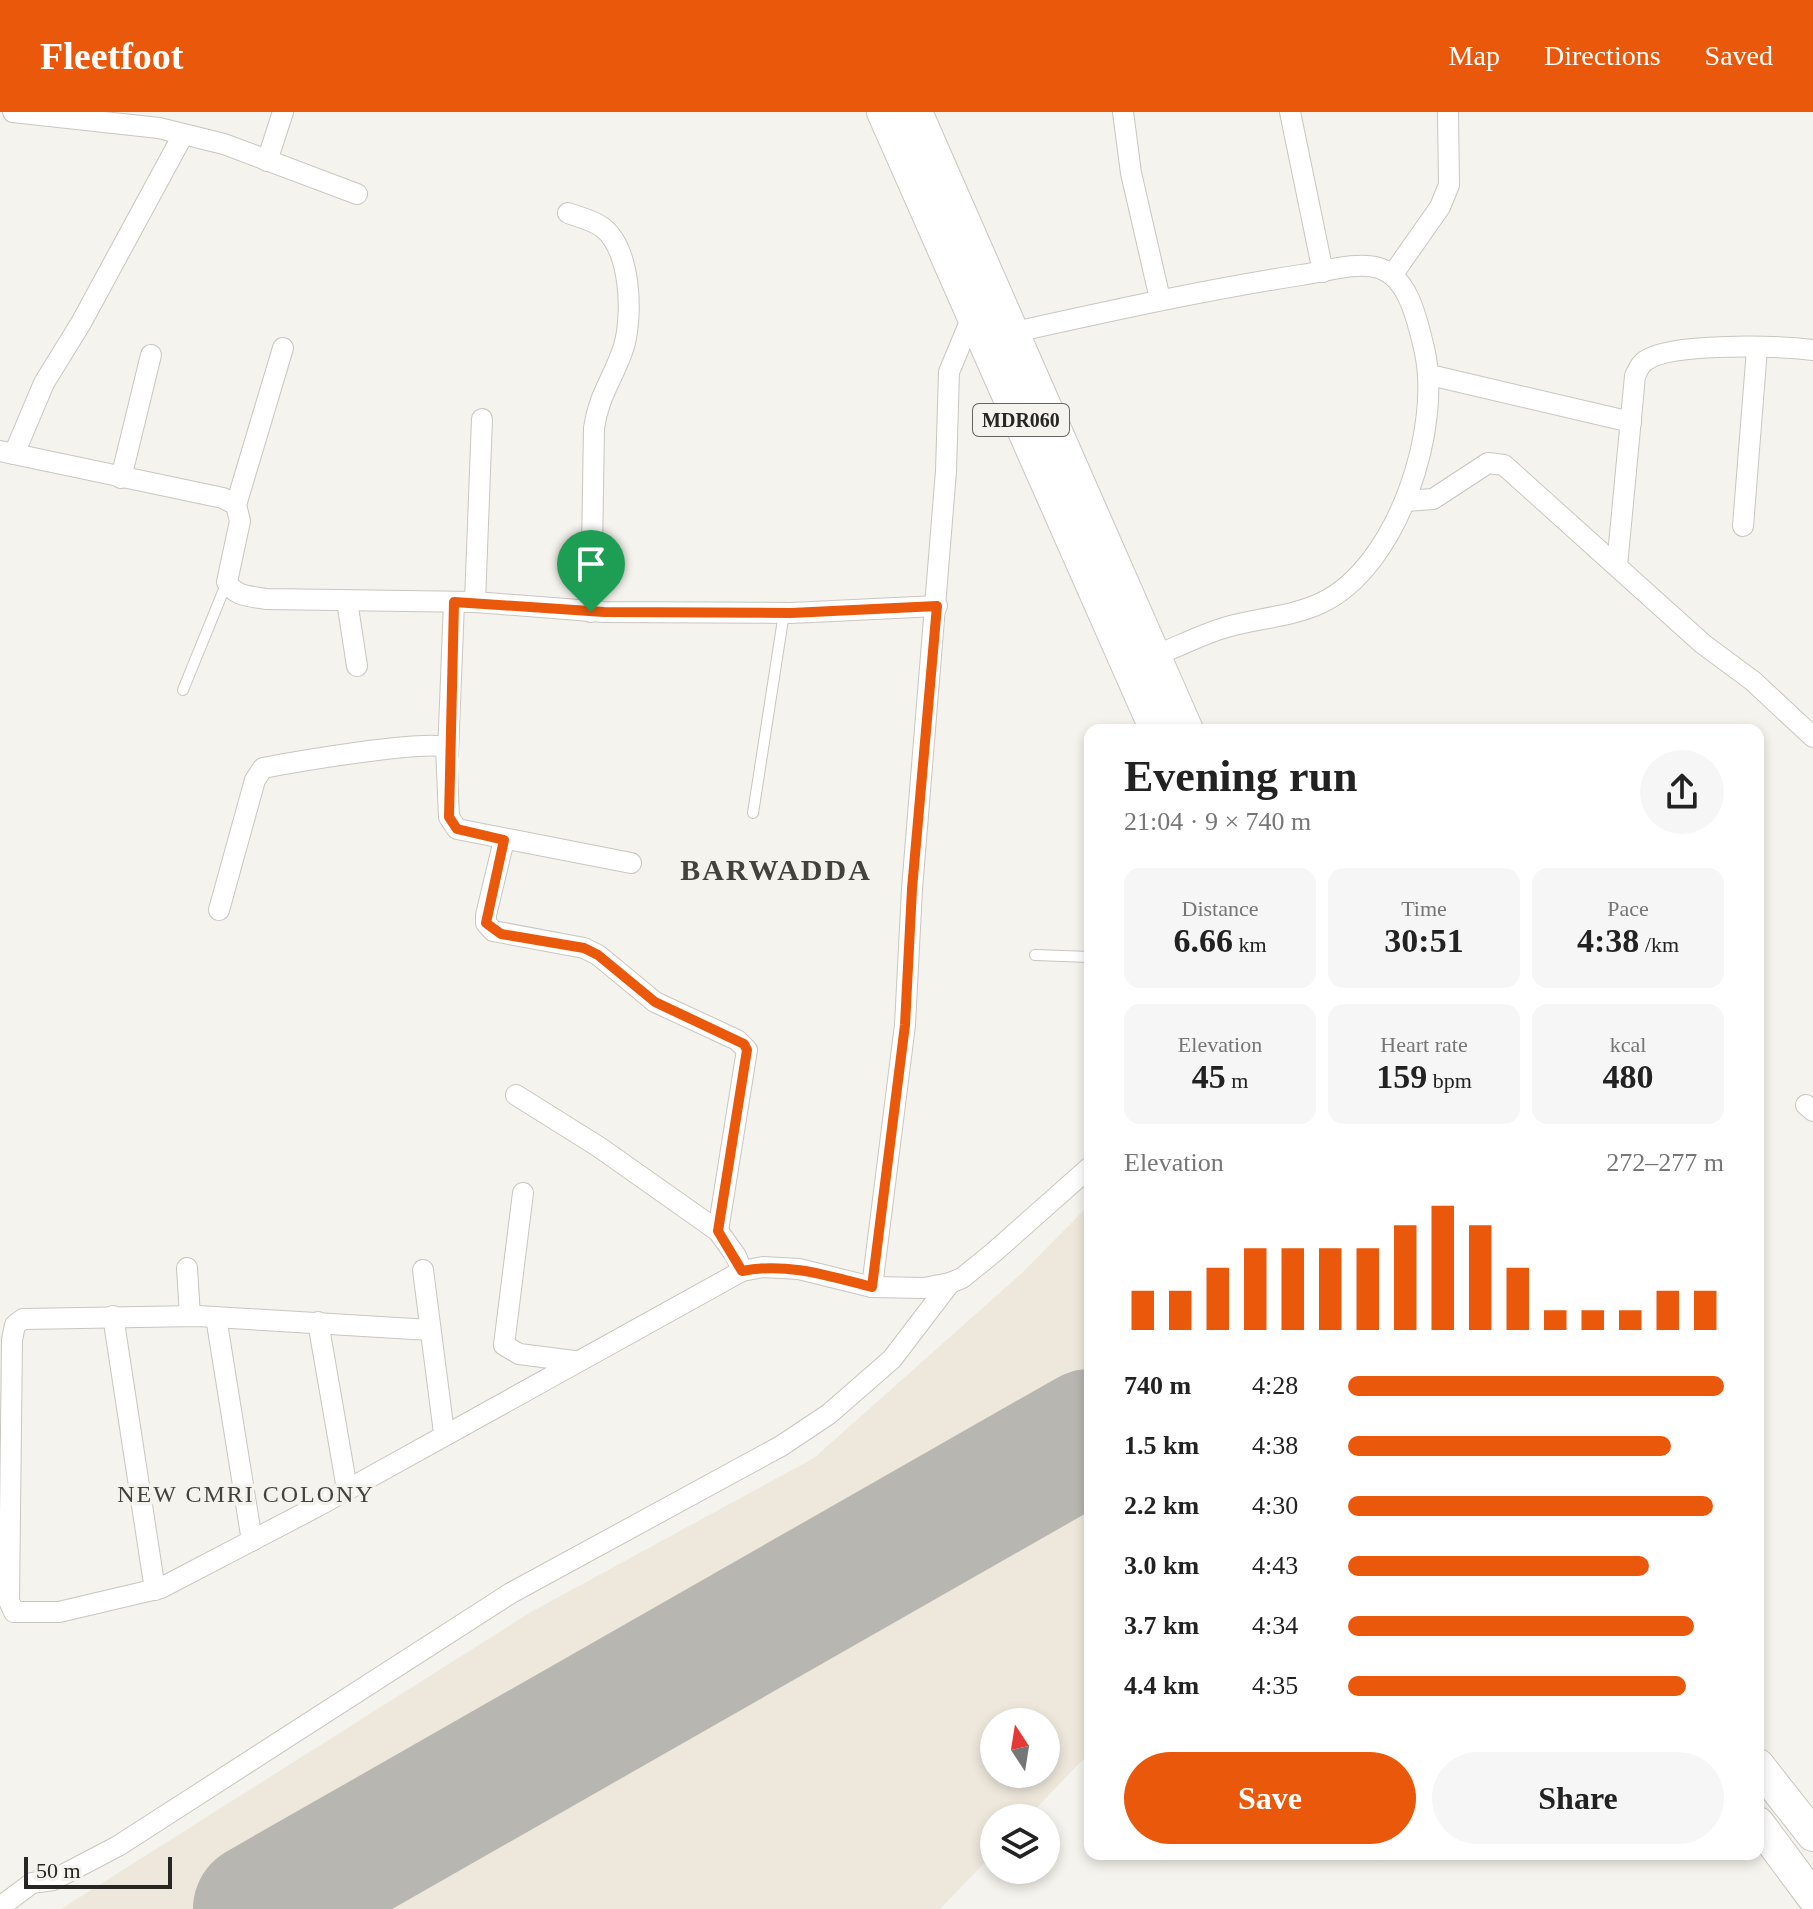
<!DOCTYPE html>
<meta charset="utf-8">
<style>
:root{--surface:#fff;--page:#f6f6f6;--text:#222;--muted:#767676;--accent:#ea580c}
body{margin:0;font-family:"Times New Roman",serif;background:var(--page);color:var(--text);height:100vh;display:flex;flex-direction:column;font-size:30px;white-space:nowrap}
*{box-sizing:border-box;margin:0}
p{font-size:26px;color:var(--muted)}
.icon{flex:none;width:44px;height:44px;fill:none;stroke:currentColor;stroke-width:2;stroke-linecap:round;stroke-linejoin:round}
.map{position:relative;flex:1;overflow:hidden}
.sheet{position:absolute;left:1084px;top:612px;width:680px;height:1136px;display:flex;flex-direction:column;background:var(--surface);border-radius:16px;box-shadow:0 4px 12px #0003}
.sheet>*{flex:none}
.needle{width:52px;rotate:348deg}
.fabs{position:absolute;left:980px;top:1596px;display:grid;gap:16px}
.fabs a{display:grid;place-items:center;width:80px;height:80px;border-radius:50%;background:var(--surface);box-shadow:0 4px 12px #0003;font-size:40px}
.scale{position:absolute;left:24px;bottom:20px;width:148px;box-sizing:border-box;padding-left:8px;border:4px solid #272623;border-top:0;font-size:22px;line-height:28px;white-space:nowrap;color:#272623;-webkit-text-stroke:6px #f5f3ed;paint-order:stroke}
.pin{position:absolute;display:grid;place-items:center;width:68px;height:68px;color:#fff;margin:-82px -34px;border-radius:50% 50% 50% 0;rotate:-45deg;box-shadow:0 0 8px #0007}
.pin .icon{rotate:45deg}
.round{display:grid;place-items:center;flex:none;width:84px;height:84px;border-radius:42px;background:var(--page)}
.headline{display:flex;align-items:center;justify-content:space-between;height:136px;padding:0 40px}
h1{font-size:44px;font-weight:700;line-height:60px}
.metrics{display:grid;grid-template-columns:repeat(3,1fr);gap:12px;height:136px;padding:8px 40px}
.metrics div{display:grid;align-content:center;border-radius:16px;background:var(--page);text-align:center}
.metrics b{font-size:34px;font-weight:700}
.metrics small{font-size:22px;font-weight:400}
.metrics p{font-size:22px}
.chart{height:224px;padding:16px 40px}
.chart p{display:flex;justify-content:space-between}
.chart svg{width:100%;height:144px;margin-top:8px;stroke:var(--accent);stroke-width:6}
.cta{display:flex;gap:16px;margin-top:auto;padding:16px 40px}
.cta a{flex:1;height:92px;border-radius:48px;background:var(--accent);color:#fff;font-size:32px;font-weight:700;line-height:92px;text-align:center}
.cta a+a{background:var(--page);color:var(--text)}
ul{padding:0 40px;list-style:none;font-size:26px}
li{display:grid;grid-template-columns:128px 96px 1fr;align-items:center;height:60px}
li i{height:20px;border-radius:10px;background:var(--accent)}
header{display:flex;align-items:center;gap:48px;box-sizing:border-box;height:112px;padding:0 40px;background:var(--accent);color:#fff}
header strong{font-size:38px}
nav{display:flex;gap:44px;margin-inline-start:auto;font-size:28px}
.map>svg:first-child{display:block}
.built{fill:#eee8dc;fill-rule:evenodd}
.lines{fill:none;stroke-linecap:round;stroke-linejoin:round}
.runway{stroke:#b8b6b1;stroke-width:132}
.service-casing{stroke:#c9c6c0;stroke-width:12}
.minor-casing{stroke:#c9c6c0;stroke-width:22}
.primary-casing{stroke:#c9c6c0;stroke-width:34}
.service{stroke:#fff;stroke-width:10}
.minor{stroke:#fff;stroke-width:20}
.primary{stroke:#fff;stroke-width:32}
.route-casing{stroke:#fff;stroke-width:16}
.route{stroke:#ea580c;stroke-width:10}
.labels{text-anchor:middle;stroke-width:7;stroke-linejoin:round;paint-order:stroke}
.shield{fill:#f5f3ed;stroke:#656460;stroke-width:2}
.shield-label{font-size:20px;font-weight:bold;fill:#272623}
.neighbourhood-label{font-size:24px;letter-spacing:2px;fill:#44423d;stroke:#f5f3ed}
.district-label{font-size:30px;font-weight:bold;letter-spacing:2px;fill:#44423d;stroke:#f5f3ed}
</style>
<header>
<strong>Fleetfoot</strong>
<nav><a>Map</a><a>Directions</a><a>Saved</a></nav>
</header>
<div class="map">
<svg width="1813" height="1797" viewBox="0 0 1813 1797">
<rect width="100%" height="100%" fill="#f5f3ed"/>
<path class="built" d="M 1090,1092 L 1090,1640 L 1027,1706 L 994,1706 L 994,1741 L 940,1797 L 61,1797 L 531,1500 L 814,1346 L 1022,1161 ZM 994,1610 L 1046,1610 L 1046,1662 L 994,1662 Z"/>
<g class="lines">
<polyline class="runway" points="259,1797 1090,1323"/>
<defs>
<g id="service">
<polyline points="183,578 227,470"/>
<polyline points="753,701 784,501"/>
<polyline points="1035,843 1090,845"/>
</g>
<g id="minor">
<polyline points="13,0 159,16 224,32 357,82"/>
<polyline points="1123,0 1131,61 1160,187"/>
<polyline points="1290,0 1323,160"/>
<polyline points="267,49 283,0"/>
<path d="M 568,101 C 579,105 592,108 602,115 C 631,137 633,202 624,234 C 615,264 599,281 594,316 L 591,500"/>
<polyline points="1393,162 1440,95 1449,73 1448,0"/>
<path d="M 1015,220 C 1110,199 1204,178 1301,163 C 1323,160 1357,149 1379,156 C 1409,166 1417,208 1424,236 C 1443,314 1398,455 1321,491 C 1291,505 1258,506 1227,515 C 1202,522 1178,535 1154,544"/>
<polyline points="1430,263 1631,310"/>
<path d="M 0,339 L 223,386 L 236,393 L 240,409 L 227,470 C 235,485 251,484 266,487 L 475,490 L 604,500 L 791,501 L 937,494"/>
<polyline points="14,342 44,271 81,211 183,23"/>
<polyline points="121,366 151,243"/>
<polyline points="1406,389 1433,387 1488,351 1504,353 1703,532 1753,569 1813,625"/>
<polyline points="236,393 283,236"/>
<polyline points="1743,414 1757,237"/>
<path d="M 1617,454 L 1635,264 C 1638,258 1640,252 1645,249 C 1670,230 1780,234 1813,238"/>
<polyline points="347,489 357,554"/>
<polyline points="475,490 482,307"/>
<polyline points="448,642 454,490"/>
<polyline points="504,728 486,803 486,811 493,819 584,836 598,843 655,890 737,928 747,938 718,1119"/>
<path d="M 219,798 L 255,668 L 263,656 C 294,650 422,628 446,635 L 449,705 L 457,717 L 631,751"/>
<polyline points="516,983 599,1035 718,1119 736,1144 742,1159"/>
<polyline points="1806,993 1813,999"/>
<polyline points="523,1081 504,1233 519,1242 574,1249"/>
<polyline points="187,1156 190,1204"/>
<polyline points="423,1158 444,1321"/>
<polyline points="872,1175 905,913 912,777 946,359 949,260 974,200"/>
<polyline points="113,1204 155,1478"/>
<polyline points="216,1205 252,1429"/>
<polyline points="318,1210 347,1377"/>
<polyline points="430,1218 198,1204 23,1207 15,1213 12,1228 9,1489 14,1500 59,1500 161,1476 318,1394 742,1159 763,1155 799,1157 872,1175 924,1176 950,1171 962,1166 993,1141 1090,1055"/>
<polyline points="0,1795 32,1771 53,1768 118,1734 511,1481 781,1334 829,1302 892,1247 950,1171"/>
</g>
<g id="primary">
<polyline points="883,0 1156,618"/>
<polyline points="916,0 1187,618"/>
<polyline points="1758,1653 1813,1723"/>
<polyline points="1758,1711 1813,1785"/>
</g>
</defs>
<use href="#service" class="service-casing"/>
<use href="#minor" class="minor-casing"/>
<use href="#primary" class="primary-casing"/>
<use href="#service" class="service"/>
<use href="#minor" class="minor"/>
<use href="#primary" class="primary"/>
</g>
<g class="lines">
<defs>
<path id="route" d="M 454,490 L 604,500 L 791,501 L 937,494 L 912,777 L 905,913 L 872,1175 C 829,1164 787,1150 742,1159 L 718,1119 L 747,938 L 744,932 L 655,890 L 598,843 L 584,836 L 501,822 L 486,811 L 504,728 L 457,717 L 449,705 Z"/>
</defs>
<use href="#route" class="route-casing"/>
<use href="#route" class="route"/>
</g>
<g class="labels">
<rect class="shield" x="973" y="292" width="96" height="32" rx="6"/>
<g class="shield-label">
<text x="1021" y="315">MDR060</text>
</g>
<g class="neighbourhood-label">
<text x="246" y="1390">NEW CMRI COLONY</text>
</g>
<g class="district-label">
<text x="776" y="768">BARWADDA</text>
</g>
</g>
</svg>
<div class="fabs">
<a><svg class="needle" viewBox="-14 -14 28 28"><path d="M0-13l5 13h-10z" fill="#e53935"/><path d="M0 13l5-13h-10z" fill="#767676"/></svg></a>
<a><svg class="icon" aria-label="layers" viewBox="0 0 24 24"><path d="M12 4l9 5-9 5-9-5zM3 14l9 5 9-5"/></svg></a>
</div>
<div class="scale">50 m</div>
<div class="pin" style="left:591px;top:500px;background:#1e9e55"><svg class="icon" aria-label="arrive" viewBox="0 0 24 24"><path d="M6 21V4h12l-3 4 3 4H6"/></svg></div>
<section class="sheet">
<div class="headline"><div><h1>Evening run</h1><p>21:04 · 9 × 740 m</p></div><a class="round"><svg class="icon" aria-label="share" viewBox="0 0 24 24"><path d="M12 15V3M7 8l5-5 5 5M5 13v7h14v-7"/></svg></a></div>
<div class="metrics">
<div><p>Distance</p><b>6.66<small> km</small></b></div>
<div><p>Time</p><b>30:51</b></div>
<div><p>Pace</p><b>4:38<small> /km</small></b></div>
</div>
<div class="metrics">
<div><p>Elevation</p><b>45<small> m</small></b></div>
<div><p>Heart rate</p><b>159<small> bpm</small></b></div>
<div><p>kcal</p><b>480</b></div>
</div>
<div class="chart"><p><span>Elevation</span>272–277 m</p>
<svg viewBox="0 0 160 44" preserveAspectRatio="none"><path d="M5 44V32M15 44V32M25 44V25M35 44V19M45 44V19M55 44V19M65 44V19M75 44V12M85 44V6M95 44V12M105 44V25M115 44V38M125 44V38M135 44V38M145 44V32M155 44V32"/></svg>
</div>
<ul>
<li><b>740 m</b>4:28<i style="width:100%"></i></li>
<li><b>1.5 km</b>4:38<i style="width:86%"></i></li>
<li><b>2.2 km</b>4:30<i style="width:97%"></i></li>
<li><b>3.0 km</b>4:43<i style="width:80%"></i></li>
<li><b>3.7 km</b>4:34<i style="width:92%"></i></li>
<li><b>4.4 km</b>4:35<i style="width:90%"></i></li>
</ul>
<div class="cta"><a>Save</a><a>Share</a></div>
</section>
</div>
